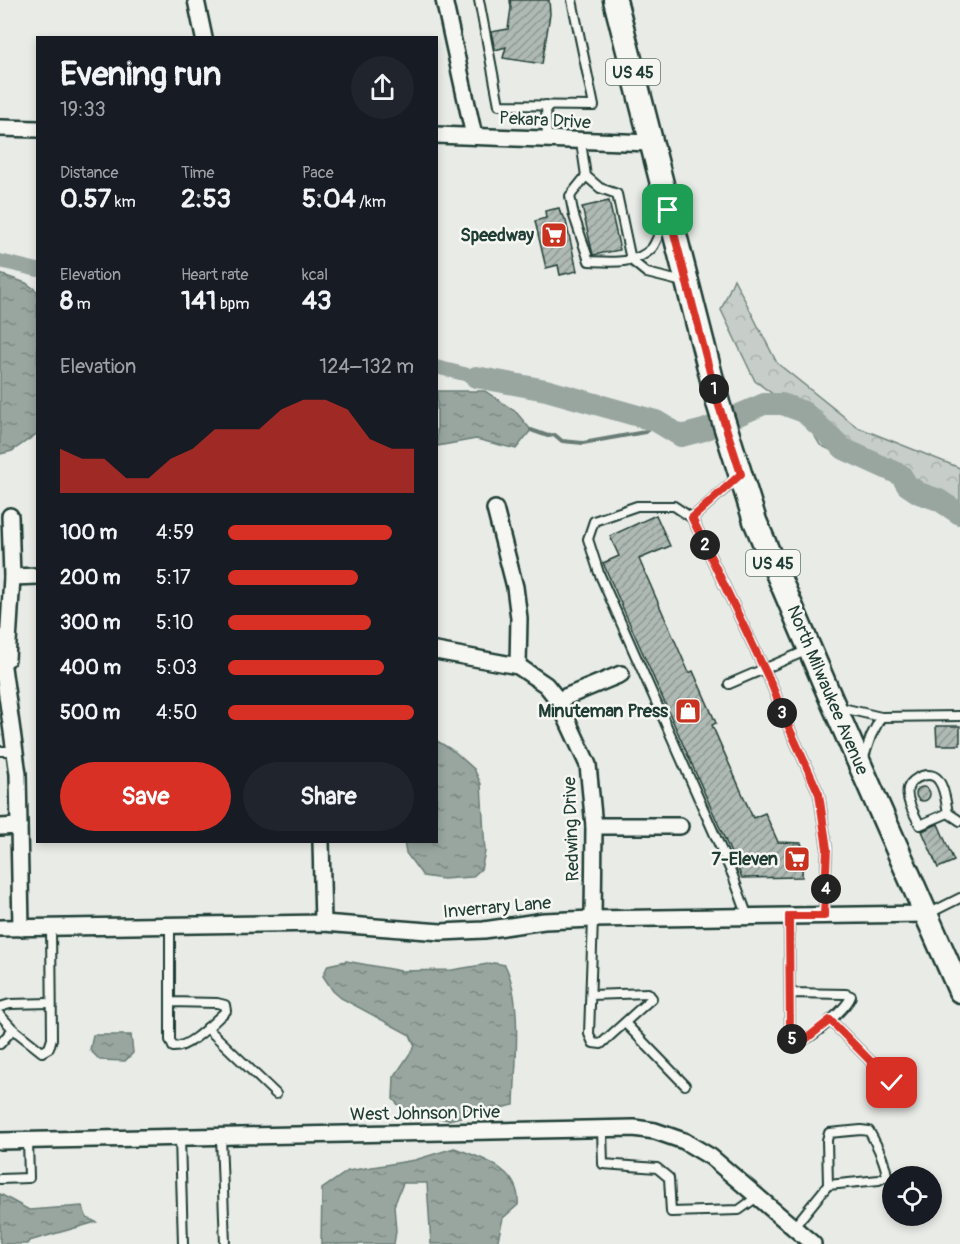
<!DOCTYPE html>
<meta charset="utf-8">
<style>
:root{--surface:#171b24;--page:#20242c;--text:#f1f3f6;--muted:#9ea1a6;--accent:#d93025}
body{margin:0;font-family:Pangolin,sans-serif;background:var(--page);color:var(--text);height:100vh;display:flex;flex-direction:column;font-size:22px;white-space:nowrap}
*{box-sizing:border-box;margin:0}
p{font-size:20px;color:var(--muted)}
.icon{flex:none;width:33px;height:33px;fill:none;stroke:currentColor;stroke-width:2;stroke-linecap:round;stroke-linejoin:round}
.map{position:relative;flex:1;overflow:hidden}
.details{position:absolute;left:36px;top:36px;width:402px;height:807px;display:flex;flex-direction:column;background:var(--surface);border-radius:0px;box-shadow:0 3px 9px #0003}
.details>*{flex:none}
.buttons{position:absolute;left:882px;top:1166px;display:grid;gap:12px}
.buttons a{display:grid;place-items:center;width:60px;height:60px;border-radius:50%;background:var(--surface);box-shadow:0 3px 9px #0003;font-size:30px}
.pin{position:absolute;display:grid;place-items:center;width:51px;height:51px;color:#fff;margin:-26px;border-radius:12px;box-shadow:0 3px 9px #0006}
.km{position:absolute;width:30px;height:30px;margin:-15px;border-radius:50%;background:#222;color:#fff;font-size:16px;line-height:30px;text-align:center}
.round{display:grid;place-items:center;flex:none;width:63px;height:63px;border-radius:32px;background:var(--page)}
.headline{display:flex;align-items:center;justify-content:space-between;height:102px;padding:0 24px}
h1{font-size:33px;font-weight:700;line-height:45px}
.metrics{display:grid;grid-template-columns:repeat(3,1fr);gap:9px;height:102px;padding:6px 24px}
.metrics div{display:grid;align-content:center}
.metrics b{font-size:26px;font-weight:700}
.metrics small{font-size:16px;font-weight:400}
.metrics p{font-size:16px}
.chart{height:168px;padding:12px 24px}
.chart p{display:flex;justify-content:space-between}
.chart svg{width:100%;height:108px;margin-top:6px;fill:var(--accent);opacity:.7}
.primary-button{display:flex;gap:12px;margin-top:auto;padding:12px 24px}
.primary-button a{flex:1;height:69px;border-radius:36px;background:var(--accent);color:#fff;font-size:24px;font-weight:700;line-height:69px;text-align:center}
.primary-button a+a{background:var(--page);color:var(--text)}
ul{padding:0 24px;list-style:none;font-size:20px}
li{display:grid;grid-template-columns:96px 72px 1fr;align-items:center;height:45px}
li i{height:15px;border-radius:8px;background:var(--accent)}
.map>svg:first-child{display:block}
.forest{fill:url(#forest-crowns);stroke:#73867e;stroke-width:1.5}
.water{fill:url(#water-ripples);stroke:#687c75;stroke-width:1.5}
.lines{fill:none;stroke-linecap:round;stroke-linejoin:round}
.stream{stroke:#687c75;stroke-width:4}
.canal{stroke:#99a6a0;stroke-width:14}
.river{stroke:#99a6a0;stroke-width:22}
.building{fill:url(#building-hatch);stroke:#1f3d34;stroke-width:1.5}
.lane-casing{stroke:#1f3d34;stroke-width:12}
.street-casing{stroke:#1f3d34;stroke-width:20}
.primary-casing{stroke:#1f3d34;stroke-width:27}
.lane{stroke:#f6f6f2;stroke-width:8}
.street{stroke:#f6f6f2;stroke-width:15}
.primary{stroke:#f6f6f2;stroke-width:22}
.route-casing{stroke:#fff;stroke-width:12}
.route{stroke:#d93025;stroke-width:8}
.labels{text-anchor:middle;stroke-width:5;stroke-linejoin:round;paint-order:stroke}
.shield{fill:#f6f6f2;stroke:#60746d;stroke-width:1.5}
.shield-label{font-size:16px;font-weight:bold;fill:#1f3d34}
.street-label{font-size:18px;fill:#1f3d34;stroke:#f6f6f2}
.poi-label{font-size:18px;font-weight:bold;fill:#1f3d34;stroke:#f6f6f2;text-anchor:end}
</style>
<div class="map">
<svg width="960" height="1244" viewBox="0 0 960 1244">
<defs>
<pattern id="forest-crowns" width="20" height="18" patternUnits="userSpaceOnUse" patternTransform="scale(1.5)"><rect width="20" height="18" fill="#c7cec9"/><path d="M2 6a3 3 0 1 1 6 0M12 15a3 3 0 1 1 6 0" fill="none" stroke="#aab2ad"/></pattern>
<pattern id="water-ripples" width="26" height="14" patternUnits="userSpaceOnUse" patternTransform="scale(1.5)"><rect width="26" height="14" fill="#99a6a0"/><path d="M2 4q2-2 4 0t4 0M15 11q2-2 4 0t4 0" fill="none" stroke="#7c8883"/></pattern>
<pattern id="building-hatch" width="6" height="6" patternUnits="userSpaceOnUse" patternTransform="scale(1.5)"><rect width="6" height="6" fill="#b0bab5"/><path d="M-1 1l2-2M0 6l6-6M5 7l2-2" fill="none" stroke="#8f9894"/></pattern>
</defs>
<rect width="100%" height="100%" fill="#e9ebe7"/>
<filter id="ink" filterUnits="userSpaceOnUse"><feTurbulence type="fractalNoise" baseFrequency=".0167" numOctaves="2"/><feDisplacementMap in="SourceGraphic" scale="12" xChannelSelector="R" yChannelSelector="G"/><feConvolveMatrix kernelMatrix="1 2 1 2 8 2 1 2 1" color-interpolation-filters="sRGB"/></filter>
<g filter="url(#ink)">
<polygon class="forest" points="734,279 777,363 857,427 960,468 960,514 820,445 803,416 755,381 721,310"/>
<g class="water">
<polygon points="0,274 26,283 37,291 38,433 12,451 0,454"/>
<polygon points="437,391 485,391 516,412 531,430 516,449 476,439 437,446"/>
<polygon points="437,741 454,751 474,769 481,784 485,852 481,869 472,877 443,879 423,876 406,853 404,842 436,842"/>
<path d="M 346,961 L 401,971 L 452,970 L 494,963 L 505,965 C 523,1001 515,1065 514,1105 L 448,1120 L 401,1108 L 393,1099 L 394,1077 L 415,1046 L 410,1035 L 341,998 L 333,991 L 323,976 L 328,965 Z"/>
<polygon points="93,1035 131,1035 133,1053 125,1061 100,1060 90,1050"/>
<path d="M 454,1148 C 482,1158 521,1169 518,1205 L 503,1218 L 497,1244 L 431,1244 L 427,1183 L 403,1183 L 394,1206 L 396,1231 L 394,1244 L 321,1244 L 322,1189 L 348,1171 L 415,1160 Z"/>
<polygon points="0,1194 29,1210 82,1206 87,1218 96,1222 29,1241 27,1244 0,1244"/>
</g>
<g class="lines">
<polyline class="stream" points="531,430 548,436 555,435 562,441 583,443 645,432 656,421"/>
<g class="canal">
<polyline points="0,261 38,270"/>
<polyline points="436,367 476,377"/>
</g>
<polyline class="river" points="476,377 546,390 656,421 681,436 704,430 764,404 782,404 804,412 844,449 901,475 907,485 919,493 939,500 960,514"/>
</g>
<g class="building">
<polygon points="510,0 549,0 550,14 542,64 503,58 506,47 495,50 491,32 508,29 511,8"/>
<polygon points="609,201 620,250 593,255 582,207"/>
<polygon points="559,208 561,215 563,215 566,221 577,271 560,275 558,265 546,268 535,221 546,218 545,211"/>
<polygon points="656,515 670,546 639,559 689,673 693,671 716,723 712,725 753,818 765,813 778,842 801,843 803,848 802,877 742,878 603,563 619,556 610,536"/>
<polygon points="936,726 960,726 960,745 937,745"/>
<circle cx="923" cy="794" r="7"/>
<polygon points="938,824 954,861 938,868 922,831"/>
</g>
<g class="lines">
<defs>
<g id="lane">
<polyline points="479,0 499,105 594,106 572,0"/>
<polyline points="546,105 547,140"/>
<polyline points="581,142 586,176 600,188 617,194 631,260 647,273 683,282"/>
<path d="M 586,176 L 570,196 L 574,216 L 589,261 C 610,262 636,265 652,248 C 658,240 661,227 665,218"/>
<polyline points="737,478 692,518 771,683 786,721 819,794 827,849 824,916"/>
<polyline points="692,518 674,506 637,506 594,521 588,539 599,573 733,876 748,917"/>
<polyline points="729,684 808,650"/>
<polyline points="838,707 881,717 960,716"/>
<polyline points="0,751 15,751"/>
<polyline points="863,760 871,736 881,717"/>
<path d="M 948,813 L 920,825 C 915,816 905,799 908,788 C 912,777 932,769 939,781 C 945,789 946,803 948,813 L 960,821"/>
<polyline points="928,914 960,898"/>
<path d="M 789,916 L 790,1035 L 795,1042 C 798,1041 801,1041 804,1040 C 815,1035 848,1007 851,996 L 846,994 L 790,993"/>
<path d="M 170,925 L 170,1040 L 173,1047 C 190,1048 213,1022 226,1011 L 225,1005 L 217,1003 L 170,1002"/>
<polyline points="591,995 648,993 652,998 601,1044 593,1043 589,1034 593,919"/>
<polyline points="0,1007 10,1004 50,1003"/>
<polyline points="0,1015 13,1029 42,1052 49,1048 52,1039 51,926"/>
<polyline points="830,1020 892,1083"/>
<polyline points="626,1024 685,1085"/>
<polyline points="207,1028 276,1094"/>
<polyline points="0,1044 13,1029"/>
<polyline points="602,1129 603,1164 657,1168 669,1178 671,1212 739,1210 757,1197"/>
<path d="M 861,1130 L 869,1131 C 877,1145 885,1161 887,1176 L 879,1180 L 828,1185 L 827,1140 L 829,1133 Z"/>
<polyline points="221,1137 225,1244"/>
<polyline points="180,1138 183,1244"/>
<polyline points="0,1179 29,1178 28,1141"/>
<polyline points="794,1227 828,1185"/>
</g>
<g id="street">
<polyline points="196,0 204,38"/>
<polyline points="444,0 474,136"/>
<polyline points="0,128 38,129"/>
<polyline points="436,135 651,143"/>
<polyline points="495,509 515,587 519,618 518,666"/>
<polyline points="12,577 38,576"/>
<polyline points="0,646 18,774 21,928"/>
<polyline points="436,651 518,666 546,685 558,700 588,765 594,826 593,919"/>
<polyline points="7,659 12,577 10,516"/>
<polyline points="558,700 621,674"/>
<polyline points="594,826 680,826"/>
<polyline points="0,827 19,826"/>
<polyline points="321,842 323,923"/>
<polyline points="0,928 323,923 441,932 484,930 544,921 593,919 927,914"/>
<polyline points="0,1141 634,1128 655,1131 684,1141 711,1157 813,1244"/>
</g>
<polyline id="primary" points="615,0 718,403 755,521 831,699 960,991"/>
</defs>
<use href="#lane" class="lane-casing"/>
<use href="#street" class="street-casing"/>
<use href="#primary" class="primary-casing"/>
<use href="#lane" class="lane"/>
<use href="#street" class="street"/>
<use href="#primary" class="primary"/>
</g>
</g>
<g class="lines" filter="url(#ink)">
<defs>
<polyline id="route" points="668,210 718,403 741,474 692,518 771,683 786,721 819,794 827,849 824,916 789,916 790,1035 795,1042 806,1039 830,1020 892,1083"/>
</defs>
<use href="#route" class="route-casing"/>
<use href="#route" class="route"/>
</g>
<defs>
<symbol id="supermarket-square" viewBox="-11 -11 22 22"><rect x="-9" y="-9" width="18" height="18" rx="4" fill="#c8321e" stroke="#f6f6f2"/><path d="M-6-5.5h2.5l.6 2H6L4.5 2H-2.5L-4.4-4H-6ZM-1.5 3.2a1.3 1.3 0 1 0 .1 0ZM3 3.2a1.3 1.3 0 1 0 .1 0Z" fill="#fff"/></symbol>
<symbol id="shop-square" viewBox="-11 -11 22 22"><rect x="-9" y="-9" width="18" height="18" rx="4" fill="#c8321e" stroke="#f6f6f2"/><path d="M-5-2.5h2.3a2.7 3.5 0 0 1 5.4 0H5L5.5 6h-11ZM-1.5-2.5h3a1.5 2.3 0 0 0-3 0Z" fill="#fff"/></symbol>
</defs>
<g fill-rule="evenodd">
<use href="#supermarket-square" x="539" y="220" width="30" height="30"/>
<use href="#shop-square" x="673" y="696" width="30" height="30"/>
<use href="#supermarket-square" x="782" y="844" width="30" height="30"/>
</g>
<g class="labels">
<g class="shield">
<rect x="606" y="59" width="54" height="26" rx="4.5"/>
<rect x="746" y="550" width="54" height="26" rx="4.5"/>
</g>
<g class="shield-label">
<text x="633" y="78">US 45</text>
<text x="773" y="569">US 45</text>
</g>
<g class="street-label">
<text transform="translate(545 120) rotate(3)" y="6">Pekara Drive</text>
<text transform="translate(828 690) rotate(67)" y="6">North Milwaukee Avenue</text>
<text transform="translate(571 829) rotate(-92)" y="6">Redwing Drive</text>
<text transform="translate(497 907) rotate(-5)" y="6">Inverrary Lane</text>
<text transform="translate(425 1113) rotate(-1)" y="6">West Johnson Drive</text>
</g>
<g class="poi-label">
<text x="534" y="241">Speedway</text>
<text x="668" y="717">Minuteman Press</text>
<text x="778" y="865">7-Eleven</text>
</g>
</g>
</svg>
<div class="buttons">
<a><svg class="icon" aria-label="locate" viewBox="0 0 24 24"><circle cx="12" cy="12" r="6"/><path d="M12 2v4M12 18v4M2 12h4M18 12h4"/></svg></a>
</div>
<div class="pin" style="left:668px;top:210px;background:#1e9e55"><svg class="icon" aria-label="arrive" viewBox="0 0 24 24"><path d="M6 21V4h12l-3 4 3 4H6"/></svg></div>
<div class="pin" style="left:892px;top:1083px;background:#d93025"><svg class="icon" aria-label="check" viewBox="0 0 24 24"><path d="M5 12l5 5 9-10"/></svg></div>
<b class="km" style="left:714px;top:389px">1</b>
<b class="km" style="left:705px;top:545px">2</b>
<b class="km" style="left:782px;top:713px">3</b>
<b class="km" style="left:826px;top:889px">4</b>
<b class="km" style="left:792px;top:1039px">5</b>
<section class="details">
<div class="headline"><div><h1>Evening run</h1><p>19:33</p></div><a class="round"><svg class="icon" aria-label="share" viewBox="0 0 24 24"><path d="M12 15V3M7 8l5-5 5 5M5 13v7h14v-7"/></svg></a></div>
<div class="metrics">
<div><p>Distance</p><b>0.57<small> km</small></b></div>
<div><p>Time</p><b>2:53</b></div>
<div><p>Pace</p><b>5:04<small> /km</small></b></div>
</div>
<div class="metrics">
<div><p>Elevation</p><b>8<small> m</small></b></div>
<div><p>Heart rate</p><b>141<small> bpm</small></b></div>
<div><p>kcal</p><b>43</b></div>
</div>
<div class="chart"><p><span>Elevation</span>124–132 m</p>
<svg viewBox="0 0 160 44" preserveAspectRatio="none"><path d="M0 44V26L10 30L20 30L30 38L40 38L50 30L60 26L70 18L80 18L90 18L100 10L110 6L120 6L130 10L140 22L150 26L160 26V44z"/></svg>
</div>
<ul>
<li><b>100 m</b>4:59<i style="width:88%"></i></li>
<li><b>200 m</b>5:17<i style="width:70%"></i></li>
<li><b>300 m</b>5:10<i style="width:77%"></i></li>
<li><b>400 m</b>5:03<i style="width:84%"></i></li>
<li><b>500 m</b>4:50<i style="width:100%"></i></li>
</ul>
<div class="primary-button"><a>Save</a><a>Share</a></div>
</section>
</div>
